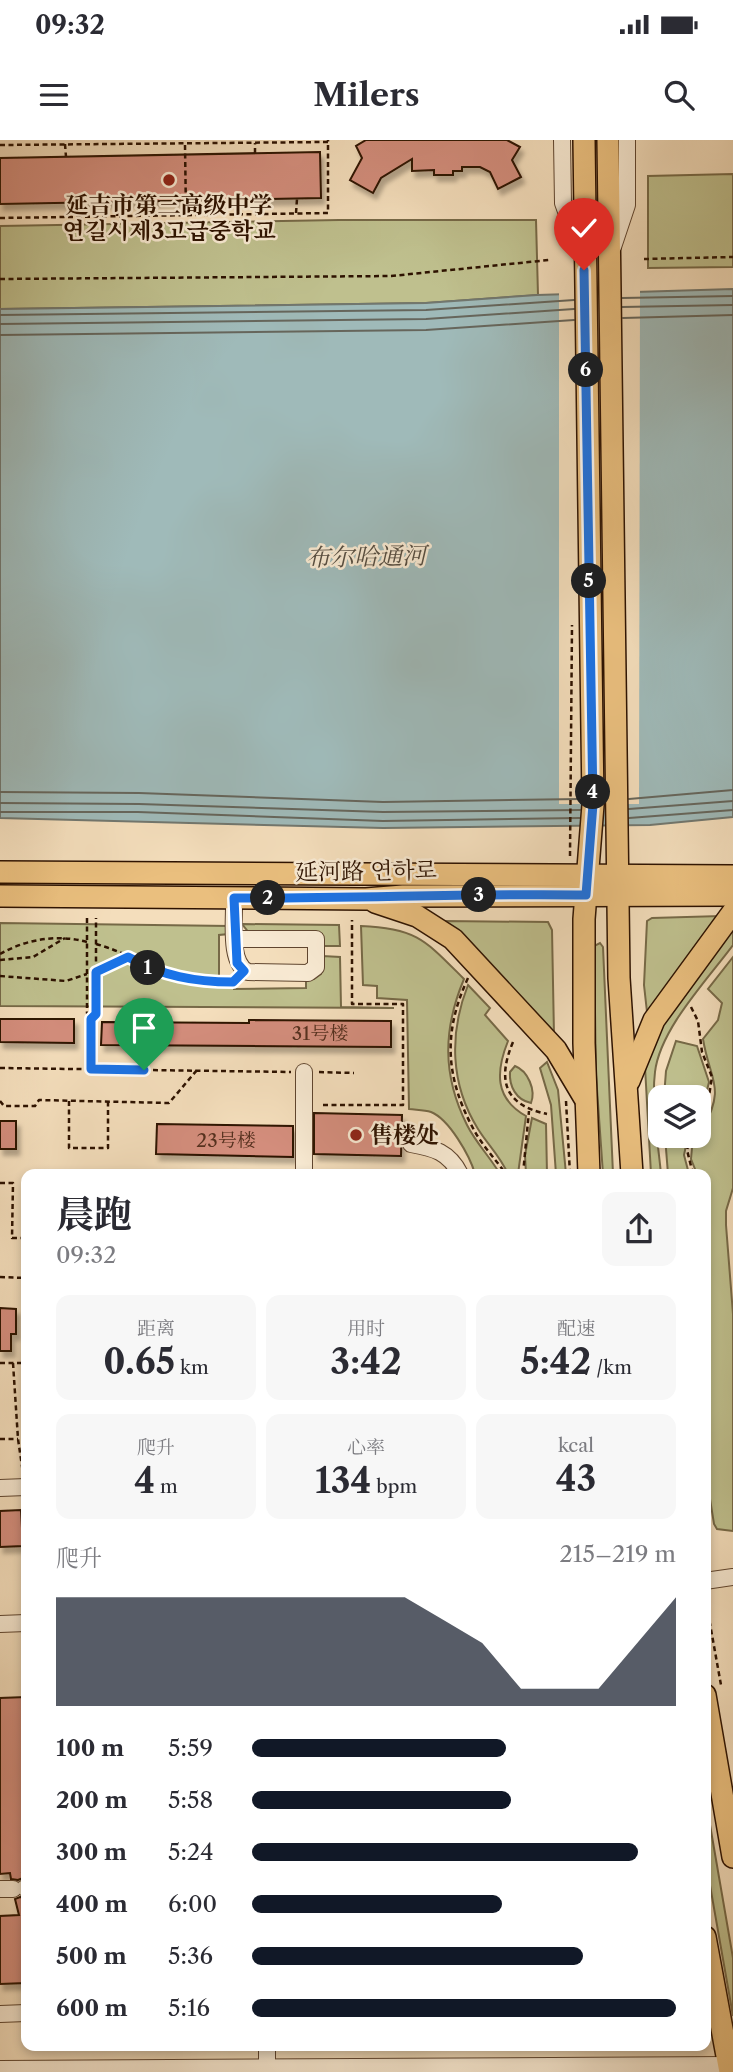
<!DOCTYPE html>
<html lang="zh">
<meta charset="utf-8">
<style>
:root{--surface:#fff;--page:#f7f7f7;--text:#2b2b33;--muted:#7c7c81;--accent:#111827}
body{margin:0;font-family:"Libre Caslon Text","Noto Serif SC","Noto Serif KR",serif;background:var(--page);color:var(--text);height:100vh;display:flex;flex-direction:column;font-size:26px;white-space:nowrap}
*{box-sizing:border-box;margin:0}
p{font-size:23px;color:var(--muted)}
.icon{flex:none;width:38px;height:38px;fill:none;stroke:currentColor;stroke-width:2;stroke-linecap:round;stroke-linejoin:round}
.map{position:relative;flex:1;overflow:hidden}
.panel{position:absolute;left:21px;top:1029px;width:690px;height:882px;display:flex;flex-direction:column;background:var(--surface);border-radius:14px;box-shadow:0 4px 10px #0003}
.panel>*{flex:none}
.buttons{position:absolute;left:648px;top:945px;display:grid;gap:14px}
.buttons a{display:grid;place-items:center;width:63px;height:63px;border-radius:14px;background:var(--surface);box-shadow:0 4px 10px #0003;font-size:35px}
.pin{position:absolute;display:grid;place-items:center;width:60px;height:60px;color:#fff;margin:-72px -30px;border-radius:50% 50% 50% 0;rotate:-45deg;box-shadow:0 0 7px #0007}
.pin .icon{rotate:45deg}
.km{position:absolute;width:35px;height:35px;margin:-18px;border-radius:50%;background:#222;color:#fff;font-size:19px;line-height:35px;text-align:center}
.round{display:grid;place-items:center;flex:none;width:74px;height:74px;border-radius:14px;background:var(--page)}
.summary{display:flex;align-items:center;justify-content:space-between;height:119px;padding:0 35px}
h1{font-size:38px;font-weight:700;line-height:52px}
.metrics{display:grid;grid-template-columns:repeat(3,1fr);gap:10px;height:119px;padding:7px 35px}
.metrics div{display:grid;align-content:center;border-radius:14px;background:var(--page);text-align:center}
.metrics b{font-size:35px;font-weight:700}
.metrics small{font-size:19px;font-weight:400}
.metrics p{font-size:19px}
.chart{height:196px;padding:14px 35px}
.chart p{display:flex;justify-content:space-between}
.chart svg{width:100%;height:126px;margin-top:7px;fill:var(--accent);opacity:.7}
ul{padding:0 35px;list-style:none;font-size:23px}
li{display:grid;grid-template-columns:112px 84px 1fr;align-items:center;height:52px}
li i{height:18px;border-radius:9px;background:var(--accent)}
.status{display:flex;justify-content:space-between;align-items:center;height:49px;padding:0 35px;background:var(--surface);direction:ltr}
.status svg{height:19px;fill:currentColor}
header{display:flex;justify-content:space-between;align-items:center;height:91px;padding:0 35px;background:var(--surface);font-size:32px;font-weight:700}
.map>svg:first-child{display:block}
.green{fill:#bfc08e;stroke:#766947;stroke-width:2}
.water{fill:#9fbab9;stroke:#71776f;stroke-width:2}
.pier{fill:#f4debc}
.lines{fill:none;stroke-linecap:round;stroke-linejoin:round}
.shore{stroke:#66665c;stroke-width:2}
.building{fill:#d38d7b;stroke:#2d1200;stroke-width:2;filter:url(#shadow)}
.minor-casing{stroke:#5f452f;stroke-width:18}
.major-casing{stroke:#2d1200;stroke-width:24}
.path{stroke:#2d1200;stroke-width:2.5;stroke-dasharray:5 3.5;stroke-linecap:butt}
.minor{stroke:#f8ead3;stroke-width:16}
.major{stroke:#eabf7e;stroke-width:21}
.route-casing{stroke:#fff;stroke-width:14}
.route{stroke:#1a73e8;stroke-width:9}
.poi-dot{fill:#8f2418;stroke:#f8ead3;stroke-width:2.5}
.labels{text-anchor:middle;stroke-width:5;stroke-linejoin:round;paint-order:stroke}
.number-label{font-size:19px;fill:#56311f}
.poi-label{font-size:23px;font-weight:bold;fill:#2d1200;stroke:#f8ead3}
.street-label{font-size:23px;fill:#2d1200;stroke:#f8ead3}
.water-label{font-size:24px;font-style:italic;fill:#554d41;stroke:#f8ead3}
</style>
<div class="status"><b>09:32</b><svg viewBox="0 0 49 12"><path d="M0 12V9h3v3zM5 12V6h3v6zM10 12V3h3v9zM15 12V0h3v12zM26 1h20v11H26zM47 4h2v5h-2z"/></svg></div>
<header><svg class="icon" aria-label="menu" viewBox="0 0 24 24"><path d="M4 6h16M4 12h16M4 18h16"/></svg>Milers<svg class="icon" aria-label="search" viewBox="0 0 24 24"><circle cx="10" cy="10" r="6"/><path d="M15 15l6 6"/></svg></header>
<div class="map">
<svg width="733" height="1932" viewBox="0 0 733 1932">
<defs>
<filter id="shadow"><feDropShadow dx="3.5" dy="6" stdDeviation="2" flood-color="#0004"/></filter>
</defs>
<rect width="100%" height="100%" fill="#f4debc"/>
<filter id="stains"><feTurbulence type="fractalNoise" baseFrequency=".00286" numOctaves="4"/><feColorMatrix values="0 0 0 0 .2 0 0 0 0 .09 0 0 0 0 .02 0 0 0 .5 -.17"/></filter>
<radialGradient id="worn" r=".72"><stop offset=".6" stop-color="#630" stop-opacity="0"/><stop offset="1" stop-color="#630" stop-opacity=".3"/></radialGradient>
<g class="green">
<polygon points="733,34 733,127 648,128 648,36"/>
<polygon points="339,80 536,80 538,155 426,163 0,169 0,86"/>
<polygon points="720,776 647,872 644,845 647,781 652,778"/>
<polygon points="444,781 548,782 552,790 554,895 442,784"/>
<polygon points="0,783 229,786 229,794 219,795 219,844 234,844 234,849 306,848 306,839 314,839 321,834 323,816 340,817 341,867 394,868 0,866"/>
<polygon points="242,784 339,785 340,806 323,806 322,794 250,794"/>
<path d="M 361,786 C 417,788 426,801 464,839 C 443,889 442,935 467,985 C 476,1003 490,1017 500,1034 L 475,1034 C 470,1016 449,979 431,972 C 424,970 416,970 409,969 L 407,860 L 377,858 L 377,846 L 363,845 Z"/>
<path d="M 733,787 L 733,805 C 707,840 660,889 655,932 C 651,965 658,1001 661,1034 L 651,1034 L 645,927 L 661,884 Z"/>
<polygon points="600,803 603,807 613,1034 603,1034 596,935 594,806"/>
<path d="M 733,817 L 733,1048 L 726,1071 L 726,1085 L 733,1174 L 733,1391 L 717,1389 L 714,1384 L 705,1328 L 705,1034 L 697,1034 L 691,1019 L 693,996 L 698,996 L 698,987 L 703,989 C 726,945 710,942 703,899 L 718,880 L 722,863 L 708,849 Z"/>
<path d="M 468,845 L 490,868 L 485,875 L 508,901 C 496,931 494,958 526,976 L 518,1034 L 508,1034 C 500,1016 488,1005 478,989 C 450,944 449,893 468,845 Z"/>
<polygon points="676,901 697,906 709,942 704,963 698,962 698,957 664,957 666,931"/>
<polygon points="547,922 558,950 566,1034 556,1034 551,965 540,928"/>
<path d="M 515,926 C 528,931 536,950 531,963 C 516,960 509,946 510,932 Z"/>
<polygon points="532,978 546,984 547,1034 526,1034 525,1015"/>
<polygon points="665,996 688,996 684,1015 689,1034 668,1034"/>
<polygon points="705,1656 733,1818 733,1876 705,1717"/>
</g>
<polygon class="water" points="733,149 733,677 650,685 383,688 0,678 0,169 426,163 537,155"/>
<polygon class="pier" points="640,147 639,664 559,664 559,151"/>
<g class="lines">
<g class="shore">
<polyline points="622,158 733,156"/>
<polyline points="622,167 733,165"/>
<polyline points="0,175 426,170 574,160"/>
<polyline points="623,178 733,175"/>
<polyline points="0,184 426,179 574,169"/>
<polyline points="0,195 426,190 574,180"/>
<polyline points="0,652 139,653 383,662 581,659"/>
<polyline points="629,659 733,650"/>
<polyline points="0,663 139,664 383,672 580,670"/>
<polyline points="629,669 733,661"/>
<polyline points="0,672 138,672 383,681 580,678"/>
<polyline points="629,678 733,670"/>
</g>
</g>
<g class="building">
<polygon points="366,0 507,0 520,7 512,20 521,37 498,49 490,32 480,27 462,27 462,31 453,31 453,35 434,35 434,30 412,31 412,19 381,38 373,53 350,40 362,18 356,6"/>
<polygon points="320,12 321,58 0,64 0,18"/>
<polygon points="0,879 74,879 74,903 0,902"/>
<polygon points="249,880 391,881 391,907 101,905 102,882 249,883"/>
<polygon points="314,973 402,975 401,1016 314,1014"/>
<rect x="0" y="981" width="16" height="28"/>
<polygon points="157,984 293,986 293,1017 156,1014"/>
<polygon points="0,1168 16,1169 16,1194 11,1194 11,1211 0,1211"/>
<polygon points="21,1370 23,1406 0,1407 0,1371"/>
<polygon points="26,1557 26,1732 22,1733 23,1738 18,1740 11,1739 10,1733 0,1734 0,1558"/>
<polygon points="20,1757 26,1758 26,1843 0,1844 0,1776 19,1775 15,1759"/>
</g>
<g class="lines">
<defs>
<g id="minor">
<polyline points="562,0 563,63 581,113"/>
<polyline points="613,107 627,65 627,0"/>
<path d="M 234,758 C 235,778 228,823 248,832 L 308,833 L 316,827 L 316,799 L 236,799"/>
<path d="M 411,1004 C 434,1008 449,1012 460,1034"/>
<polyline points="304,1034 304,932"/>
<polyline points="0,1348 26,1347"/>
<polyline points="705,1441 733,1437"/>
<polyline points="0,1484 26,1483"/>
<polyline points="25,1748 26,1748"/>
<polyline points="0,1749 13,1749"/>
<polyline points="0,1874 26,1873"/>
<polyline points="267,1906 267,1932"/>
<polyline points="0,1929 729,1925"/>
</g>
<g id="major">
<polyline points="584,0 593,665 584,779 584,903 589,1034"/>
<polyline points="608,0 619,838 632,1034"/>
<polyline points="0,732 733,736"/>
<polyline points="0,756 366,759 403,756 733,755"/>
<polyline points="375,762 417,776 453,799 556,910 584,957"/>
<polyline points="629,941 654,880 733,772"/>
<polyline points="705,1555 733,1717"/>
<polyline points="705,1797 730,1932"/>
</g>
</defs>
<use href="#minor" class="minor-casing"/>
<use href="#major" class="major-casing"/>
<g class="path">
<polyline points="65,4 66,17"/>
<polyline points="0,5 328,2"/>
<polyline points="185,5 186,75"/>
<polyline points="255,13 255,3"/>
<polyline points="296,73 297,59"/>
<polyline points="221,75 221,60"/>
<polyline points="117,76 118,63"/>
<polyline points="0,78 328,73 328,0"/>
<polyline points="644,119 733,117"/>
<polyline points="0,139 391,136 549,120"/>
<polyline points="570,716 572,485"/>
<polyline points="87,778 87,873 91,879 91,929"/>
<path d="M 96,804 C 144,817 180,852 234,840"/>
<path d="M 0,814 C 27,799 57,794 87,802"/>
<polyline points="0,820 33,817 65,798"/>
<polyline points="96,832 128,817"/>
<polyline points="0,836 66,841 87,834"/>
<path d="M 468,838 C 443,892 445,937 474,990 C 482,1005 496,1020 506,1034"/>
<polyline points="691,867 698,881 702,912 712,937 708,962 698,981"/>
<polyline points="91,879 96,874 96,778"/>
<path d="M 513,902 C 497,940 504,965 547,974"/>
<polyline points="0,928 291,932"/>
<polyline points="319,932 354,933"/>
<polyline points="0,961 4,966 35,966 39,960 169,963 197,930"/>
<polyline points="69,961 69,1008 108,1008 108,962"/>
<polyline points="566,961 570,1034"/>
<polyline points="323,965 403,965 403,864 352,864 352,780"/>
<polyline points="691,996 687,1010 693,1034"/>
<polyline points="523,1034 529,971"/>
<polyline points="0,1043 13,1043 12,1098 26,1098"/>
<polyline points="0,1137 26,1138"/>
<polyline points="0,1223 26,1223"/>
<polyline points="13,1223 18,1299 23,1333"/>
<polyline points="0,1299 18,1299"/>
<polyline points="705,1456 721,1545"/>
</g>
<use href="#minor" class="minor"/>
<use href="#major" class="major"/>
</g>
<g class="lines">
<defs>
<path id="route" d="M 144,930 L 91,929 L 91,879 L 96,874 L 96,832 L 128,817 C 163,836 194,842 233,842 L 244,831 L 237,823 L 234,758 C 352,759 469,753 586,755 L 593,664 L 584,130"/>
</defs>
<use href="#route" class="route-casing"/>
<use href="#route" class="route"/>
</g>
<g class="poi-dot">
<circle cx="169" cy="40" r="7"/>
<circle cx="356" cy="995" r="7"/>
</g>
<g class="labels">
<g class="number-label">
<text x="320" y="900">31号楼</text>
<text x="226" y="1007">23号楼</text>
</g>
<g class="poi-label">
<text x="169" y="73">延吉市第三高级中学<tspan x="169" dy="26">연길시제3고급중학교</tspan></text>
<text x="370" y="1003" text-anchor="start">售楼处</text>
</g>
<g class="street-label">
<text transform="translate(366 731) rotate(-1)" y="8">延河路 연하로</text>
</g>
<g class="water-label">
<text transform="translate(366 417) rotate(-1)" y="8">布尔哈通河</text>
</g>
</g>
<rect width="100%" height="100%" filter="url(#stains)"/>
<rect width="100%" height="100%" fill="url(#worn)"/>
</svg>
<div class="buttons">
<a><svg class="icon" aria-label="layers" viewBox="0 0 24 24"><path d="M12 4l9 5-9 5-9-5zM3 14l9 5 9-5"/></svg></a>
</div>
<div class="pin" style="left:144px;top:930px;background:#1e9e55"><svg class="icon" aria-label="arrive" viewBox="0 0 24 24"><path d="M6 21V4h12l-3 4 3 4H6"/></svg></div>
<div class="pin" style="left:584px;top:130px;background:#d93025"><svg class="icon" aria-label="check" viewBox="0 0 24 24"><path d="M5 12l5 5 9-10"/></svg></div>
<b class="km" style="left:148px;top:828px">1</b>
<b class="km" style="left:268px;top:758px">2</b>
<b class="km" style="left:479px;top:755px">3</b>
<b class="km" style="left:593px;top:652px">4</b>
<b class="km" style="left:589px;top:441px">5</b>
<b class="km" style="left:586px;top:230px">6</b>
<section class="panel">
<div class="summary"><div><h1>晨跑</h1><p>09:32</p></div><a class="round"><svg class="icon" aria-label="share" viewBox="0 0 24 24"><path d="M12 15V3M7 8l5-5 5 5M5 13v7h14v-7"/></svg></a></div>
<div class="metrics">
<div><p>距离</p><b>0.65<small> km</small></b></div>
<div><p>用时</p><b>3:42</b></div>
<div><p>配速</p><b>5:42<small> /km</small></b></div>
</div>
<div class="metrics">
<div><p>爬升</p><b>4<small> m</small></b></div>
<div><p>心率</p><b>134<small> bpm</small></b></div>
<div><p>kcal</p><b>43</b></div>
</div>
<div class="chart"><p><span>爬升</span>215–219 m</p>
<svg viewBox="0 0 160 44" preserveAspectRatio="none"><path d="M0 44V6L10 6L20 6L30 6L40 6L50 6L60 6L70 6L80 6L90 6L100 14L110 22L120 38L130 38L140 38L150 22L160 6V44z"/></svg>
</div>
<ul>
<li><b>100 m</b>5:59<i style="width:60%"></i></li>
<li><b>200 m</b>5:58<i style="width:61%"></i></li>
<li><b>300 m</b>5:24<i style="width:91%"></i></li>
<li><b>400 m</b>6:00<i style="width:59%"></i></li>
<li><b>500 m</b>5:36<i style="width:78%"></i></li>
<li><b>600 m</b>5:16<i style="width:100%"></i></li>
</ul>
</section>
</div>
